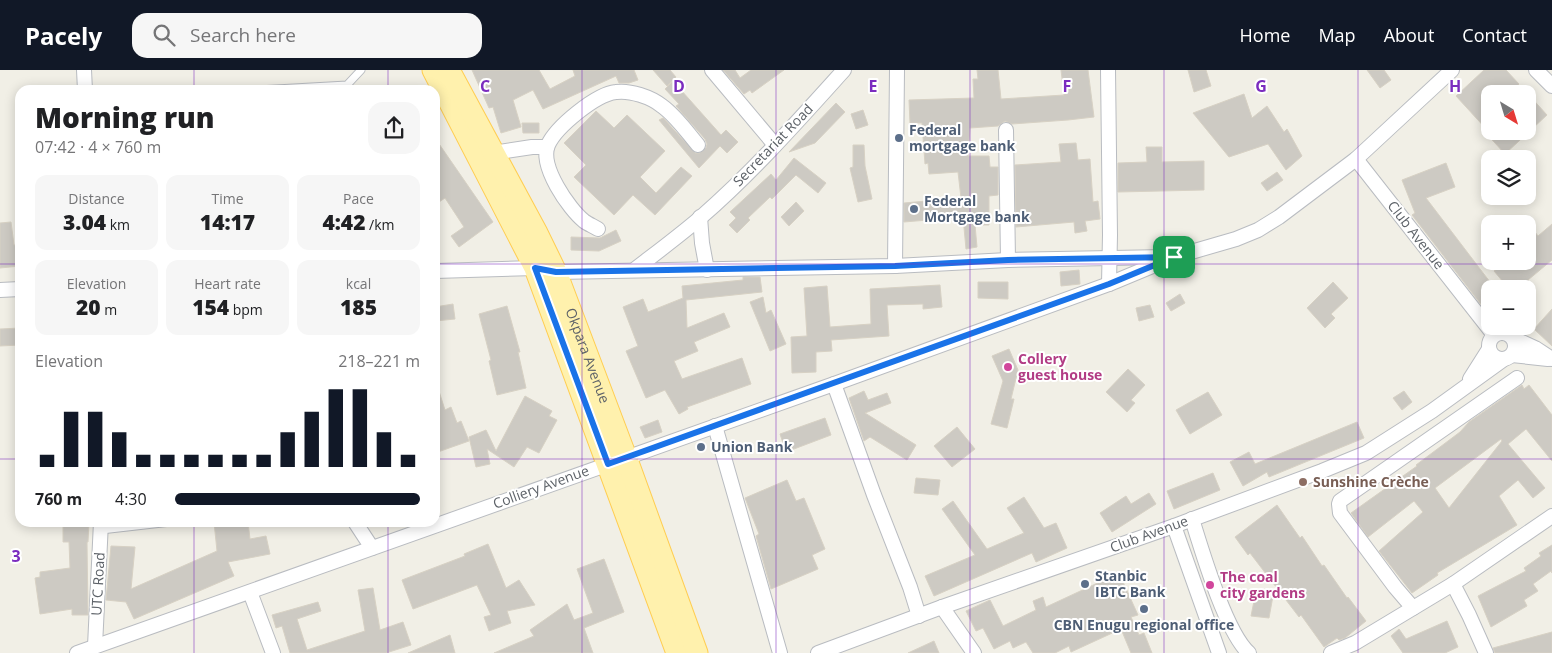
<!DOCTYPE html>
<meta charset="utf-8">
<style>
:root{--surface:#fff;--page:#f6f6f6;--text:#202124;--muted:#757577;--accent:#111827}
body{margin:0;font-family:"Open Sans",sans-serif;background:var(--page);color:var(--text);height:100vh;display:flex;flex-direction:column;font-size:19px;white-space:nowrap}
*{box-sizing:border-box;margin:0}
p{font-size:16px;color:var(--muted)}
.icon{flex:none;width:28px;height:28px;fill:none;stroke:currentColor;stroke-width:2;stroke-linecap:round;stroke-linejoin:round}
.map{position:relative;flex:1;overflow:hidden}
.panel{position:absolute;left:15px;top:15px;width:425px;height:442px;display:flex;flex-direction:column;background:var(--surface);border-radius:15px;box-shadow:0 2px 12px #0003}
.panel>*{flex:none}
.needle{width:32px;rotate:142deg}
.controls{position:absolute;left:1481px;top:15px;display:grid;gap:10px}
.controls a{display:grid;place-items:center;width:55px;height:55px;border-radius:10px;background:var(--surface);box-shadow:0 2px 12px #0003;font-size:25px}
.pin{position:absolute;display:grid;place-items:center;width:42px;height:42px;color:#fff;margin:-21px;border-radius:10px;box-shadow:0 2px 8px #0006}
.round{display:grid;place-items:center;flex:none;width:52px;height:52px;border-radius:15px;background:var(--page)}
.headline{display:flex;align-items:center;justify-content:space-between;height:85px;padding:0 20px}
h1{font-size:28px;font-weight:800;line-height:38px}
.stats{display:grid;grid-template-columns:repeat(3,1fr);gap:8px;height:85px;padding:5px 20px}
.stats div{display:grid;align-content:center;border-radius:12px;background:var(--page);text-align:center}
.stats b{font-size:21px;font-weight:800}
.stats small{font-size:14px;font-weight:400}
.stats p{font-size:14px}
.chart{height:140px;padding:10px 20px}
.chart p{display:flex;justify-content:space-between}
.chart svg{width:100%;height:90px;margin-top:5px;stroke:var(--accent);stroke-width:6}
ul{padding:0 20px;list-style:none;font-size:16px}
li{display:grid;grid-template-columns:80px 60px 1fr;align-items:center;height:38px}
li i{height:12px;border-radius:6px;background:var(--accent)}
header{display:flex;align-items:center;gap:30px;box-sizing:border-box;height:70px;padding:0 25px;background:var(--accent);color:#fff}
header strong{font-size:24px}
nav{display:flex;gap:28px;margin-inline-start:auto;font-size:18px}
.search{width:350px;height:45px;background:var(--page);display:flex;align-items:center;gap:12px;box-sizing:border-box;padding:0 18px;border-radius:15px;color:var(--muted);font-size:19px}
.map>svg:first-child{display:block}
.building{fill:#cdcac3;stroke:#d7d1c4;fill-rule:evenodd}
.lines{fill:none;stroke-linecap:round;stroke-linejoin:round}
.service-casing{stroke:#b9bcc1;stroke-width:9}
.minor-casing{stroke:#b9bcc1;stroke-width:16}
.primary-casing{stroke:#ffcd51;stroke-width:23}
.service{stroke:#fff;stroke-width:7}
.minor{stroke:#fff;stroke-width:14}
.primary{stroke:#fff1ad;stroke-width:21}
.route-casing{stroke:#fff;stroke-width:10}
.route{stroke:#1a73e8;stroke-width:6}
.grid{fill:none;stroke:#7b2cbf;stroke-width:1;stroke-opacity:0.55}
.service-dot{fill:#5c6f8a;stroke:#fff;stroke-width:2}
.hotel-dot{fill:#d1479c;stroke:#fff;stroke-width:2}
.education-dot{fill:#8d6e63;stroke:#fff;stroke-width:2}
.labels{text-anchor:middle;stroke-width:4;stroke-linejoin:round;paint-order:stroke}
.service-label{font-size:14px;font-weight:bold;fill:#4e5e75;stroke:#fff;text-anchor:start}
.street-label{font-size:14px;fill:#5d6268;stroke:#fff}
.hotel-label{font-size:14px;font-weight:bold;fill:#b23c85;stroke:#fff;text-anchor:start}
.education-label{font-size:14px;font-weight:bold;fill:#785e54;stroke:#fff;text-anchor:start}
.grid-label{font-size:16px;text-anchor:middle;font-weight:bold;fill:#7b2cbf;stroke:#fff;stroke-width:4;stroke-linejoin:round;paint-order:stroke}
</style>
<header>
<strong>Pacely</strong>
<div class="search"><svg class="icon" aria-label="search" viewBox="0 0 24 24"><circle cx="10" cy="10" r="6"/><path d="M15 15l6 6"/></svg>Search here</div>
<nav><a>Home</a><a>Map</a><a>About</a><a>Contact</a></nav>
</header>
<div class="map">
<svg width="1552" height="583" viewBox="0 0 1552 583">
<rect width="100%" height="100%" fill="#f1efe6"/>
<g class="building">
<polygon points="472,0 539,0 550,19 575,6 573,0 634,0 638,10 629,13 619,13 616,6 543,39 533,20 513,30 521,57 501,63 493,37 489,38"/>
<polygon points="653,0 670,0 676,7 667,16"/>
<polygon points="723,0 735,0 740,8 751,0 784,0 752,23 750,20 744,24"/>
<polygon points="977,0 998,0 1001,29 1064,25 1061,0 1088,0 1094,47 1068,50 1012,54 1005,51 998,56 970,58 968,86 989,86 990,97 998,97 998,125 989,126 989,155 975,155 977,177 966,179 963,147 904,152 904,133 961,128 958,102 929,104 928,93 925,94 922,53 910,53 909,30 974,28 973,9 978,9"/>
<polygon points="1188,0 1206,0 1211,16 1194,22"/>
<polygon points="1367,0 1384,0 1391,10 1380,18"/>
<polygon points="1484,0 1506,0 1519,14 1508,24 1490,24 1490,61 1528,61 1528,24 1547,45 1505,84 1484,61 1488,61 1456,26"/>
<polygon points="673,11 721,65 726,60 738,72 727,83 720,76 699,98 659,50 663,48 666,51 695,83 700,83 706,78 707,74 705,69 676,36 679,34 665,19"/>
<polygon points="1244,24 1252,48 1267,36 1284,62 1287,59 1302,86 1286,100 1268,74 1229,87 1193,43"/>
<polygon points="836,33 845,42 815,73 789,82"/>
<polygon points="863,40 868,55 856,59 851,44"/>
<polygon points="596,41 614,58 627,45 665,81 640,107 656,123 681,97 692,106 655,145 633,125 614,145 574,107 586,95 564,73"/>
<polygon points="522,53 539,53 539,63 523,63"/>
<polygon points="435,68 493,152 459,177 451,166 464,157 445,128 439,132 435,126"/>
<polygon points="1076,73 1078,90 1090,89 1093,132 1098,131 1100,149 1085,151 1087,161 1075,163 1074,152 1016,157 1015,95 1061,92 1059,74"/>
<polygon points="853,75 864,75 865,96 872,129 858,132 850,98 853,97"/>
<polygon points="1146,77 1162,77 1162,92 1204,91 1204,120 1118,122 1118,93 1147,92"/>
<polygon points="794,88 826,113 818,123 796,105 772,129 770,127 748,148 750,150 737,163 729,155 736,148 730,142 771,104 776,110"/>
<polygon points="1446,93 1455,117 1426,128 1490,212 1490,246 1412,145 1415,143 1402,110"/>
<polygon points="1277,102 1283,110 1267,121 1261,113"/>
<polygon points="796,132 804,141 789,156 781,147"/>
<polygon points="11,152 14,175 20,175 20,196 0,198 0,153"/>
<polygon points="1528,153 1538,166 1552,154 1552,190 1528,210 1535,219 1509,219 1494,201 1507,191 1528,191"/>
<polygon points="616,160 621,171 599,181 571,180 571,167 600,168"/>
<polygon points="1079,200 1080,214 1061,216 1060,202"/>
<polygon points="743,207 760,207 762,222 686,230 687,258 724,243 730,257 694,272 698,281 674,291 682,309 742,288 751,314 687,337 688,339 679,344 665,320 646,328 626,281 638,276 623,237 643,229 648,242 683,228 682,216 743,210"/>
<polygon points="978,212 1008,212 1008,229 978,228"/>
<polygon points="1333,212 1348,228 1331,244 1335,248 1325,258 1307,238"/>
<polygon points="940,215 942,237 923,239 923,234 887,235 889,266 831,270 832,281 816,282 816,302 792,303 791,267 807,266 804,218 827,216 830,257 871,254 870,219"/>
<polygon points="1180,224 1185,233 1171,241 1166,233"/>
<polygon points="763,227 766,243 771,240 786,274 770,281 750,232"/>
<polygon points="453,234 455,249 435,251 435,237"/>
<polygon points="1150,235 1154,247 1139,251 1136,238"/>
<polygon points="507,236 520,282 518,282 526,318 497,325 489,291 491,290 479,244"/>
<polygon points="1552,239 1552,276 1534,259"/>
<polygon points="20,258 20,275 0,276 0,259"/>
<polygon points="1009,279 1018,300 1011,329 1014,329 1007,358 991,354 1003,311 992,286"/>
<polygon points="1128,299 1145,315 1131,330 1135,333 1127,342 1106,322"/>
<polygon points="435,315 437,315 445,340 451,337 457,353 461,351 469,371 435,383"/>
<path d="M 1522,315 L 1524,319 L 1529,315 L 1552,345 L 1552,391 L 1526,359 L 1508,374 L 1545,418 L 1533,428 L 1518,410 L 1499,426 L 1517,455 L 1437,503 L 1438,505 L 1412,523 L 1379,481 L 1423,442 L 1414,431 L 1368,467 L 1351,443 L 1417,396 L 1416,395 L 1460,362 L 1469,352 ZM 1501,369 L 1502,371 L 1449,438 L 1435,418 Z"/>
<polygon points="864,321 868,330 887,323 891,333 865,343 916,375 907,390 870,367 864,371 849,328"/>
<polygon points="1404,321 1412,332 1402,340 1393,328"/>
<polygon points="1208,322 1222,345 1190,364 1176,340"/>
<polygon points="525,326 552,341 549,346 557,350 539,383 527,377 514,397 487,379 490,394 476,397 469,367 486,360 496,381"/>
<polygon points="825,348 831,365 786,382 780,364"/>
<polygon points="658,350 662,362 645,368 640,357"/>
<polygon points="1357,352 1364,368 1269,407 1267,402 1243,416 1230,392 1249,382 1255,394"/>
<polygon points="957,357 975,379 952,397 934,376"/>
<polygon points="1213,403 1220,420 1174,439 1167,421"/>
<polygon points="916,408 940,410 938,425 914,423"/>
<polygon points="787,410 796,431 804,428 825,479 812,485 818,499 771,519 756,466 759,464 745,428"/>
<polygon points="1149,423 1156,434 1112,462 1100,443 1126,426 1131,434"/>
<polygon points="1024,427 1044,458 1056,453 1067,478 1036,492 1032,483 934,526 925,506 975,485 942,439 953,431 987,479 1024,463 1007,438"/>
<polygon points="1277,435 1300,468 1302,466 1322,496 1324,495 1347,528 1348,527 1366,551 1345,568 1339,570 1337,568 1324,577 1301,545 1299,547 1250,483 1248,485 1235,467"/>
<polygon points="63,452 89,452 88,472 87,472 88,545 72,545 72,539 40,544 35,508 40,507 40,502 70,498 69,472 63,472"/>
<polygon points="214,452 248,452 250,469 266,466 270,484 228,492 234,506 134,549 126,532 106,530 111,476 135,477 131,519 217,481"/>
<polygon points="488,474 506,518 519,510 535,535 507,541 511,553 489,561 484,547 491,545 477,515 413,539 402,510 465,486 464,484"/>
<polygon points="1552,475 1552,503 1551,501 1533,514 1538,521 1524,530 1527,536 1491,557 1478,526 1526,501 1524,498 1541,486 1539,483"/>
<polygon points="604,489 624,542 584,558 593,583 494,583 534,566 530,560 567,534 574,550 593,543 577,499"/>
<polygon points="1119,503 1138,545 1131,547 1139,565 1144,563 1152,583 1131,583 1121,559 1071,582 1069,576 1055,583 1033,583 1026,572 1013,578 1010,571 994,579 983,558 976,561 966,541 990,530 1003,556 1036,540 1033,531 1043,527 1046,537"/>
<polygon points="373,518 380,560 403,552 411,575 386,583 290,583 282,556 276,558 272,545 318,532 321,541 297,549 307,580 365,561 358,520"/>
<polygon points="1256,521 1273,526 1269,548 1251,546"/>
<polygon points="1447,551 1458,577 1445,583 1403,583 1391,566 1399,559 1406,569"/>
<polygon points="1552,562 1552,583 1495,583 1493,578"/>
<polygon points="450,565 455,583 408,583"/>
<polygon points="934,571 939,583 908,583"/>
</g>
<g class="lines">
<defs>
<g id="service">
<polyline points="258,20 347,15 361,0"/>
<polyline points="101,460 171,452"/>
</g>
<g id="minor">
<polyline points="84,0 85,20"/>
<polyline points="712,0 775,75"/>
<polyline points="1108,0 1110,165 1109,214"/>
<polyline points="1536,0 1552,16"/>
<polyline points="1006,60 1008,190"/>
<polyline points="493,83 532,77 547,77"/>
<polyline points="1356,89 1494,265"/>
<polyline points="700,147 702,173 707,200"/>
<path d="M 598,159 C 593,156 588,154 584,151 C 569,139 539,96 548,75 C 556,57 596,24 616,22 C 630,20 651,27 662,36 C 676,46 687,62 698,75"/>
<polyline points="895,196 897,0"/>
<path d="M 634,200 C 656,183 679,166 700,148 C 752,103 798,51 844,0"/>
<polyline points="435,201 535,198 556,202 895,196 1008,190 1166,187"/>
<polyline points="0,220 20,219"/>
<circle cx="1502" cy="276" r="13"/>
<polyline points="1513,268 1535,278 1552,289"/>
<polyline points="1512,285 1548,289"/>
<polyline points="1470,309 1489,279"/>
<polyline points="834,314 874,425 910,517 919,546"/>
<polyline points="715,356 780,583"/>
<path d="M 1192,449 C 1202,481 1226,563 1249,583"/>
<polyline points="355,452 372,478"/>
<polyline points="1174,456 1219,583"/>
<polyline points="1453,514 1469,545 1486,583"/>
<polyline points="250,522 273,583"/>
<polyline points="942,537 974,583"/>
<polyline points="1413,538 1395,517 1340,443 1339,434 1340,431 1517,308"/>
<polyline points="95,576 101,452"/>
<polyline points="77,583 834,314 1109,214 1174,187 1236,169 1258,160 1279,147 1356,89 1452,0"/>
<polyline points="818,583 942,537 1174,456 1322,401 1366,383 1432,341 1504,289"/>
<polyline points="1331,583 1355,573 1453,514 1552,446"/>
</g>
<g id="primary">
<polyline points="433,0 535,198 677,583"/>
<path id="s1" d="M 449,0 L 537,163 L 556,202 L 626,387 L 697,583"/>
</g>
</defs>
<use href="#service" class="service-casing"/>
<use href="#minor" class="minor-casing"/>
<use href="#primary" class="primary-casing"/>
<use href="#service" class="service"/>
<use href="#minor" class="minor"/>
<use href="#primary" class="primary"/>
</g>
<g class="lines">
<defs>
<polygon id="route" points="1174,187 1109,214 608,394 535,198 556,202 895,196 1008,190"/>
</defs>
<use href="#route" class="route-casing"/>
<use href="#route" class="route"/>
</g>
<path class="grid" d="M 194,0 L 194,20M 388,0 L 388,20M 582,0 L 582,583M 776,0 L 776,583M 970,0 L 970,583M 1164,0 L 1164,583M 1358,0 L 1358,583M 0,194 L 20,194M 435,194 L 1552,194M 0,389 L 20,389M 435,389 L 1552,389M 194,452 L 194,583M 388,452 L 388,583"/>
<g class="service-dot">
<circle cx="899" cy="68" r="5"/>
<circle cx="914" cy="139" r="5"/>
<circle cx="701" cy="377" r="5"/>
<circle cx="1085" cy="514" r="5"/>
<circle cx="1144" cy="539" r="5"/>
</g>
<g class="hotel-dot">
<circle cx="1008" cy="297" r="5"/>
<circle cx="1210" cy="515" r="5"/>
</g>
<circle class="education-dot" cx="1303" cy="412" r="5"/>
<g class="labels">
<g class="service-label">
<text x="909" y="65">Federal<tspan x="909" dy="16">mortgage bank</tspan></text>
<text x="924" y="136">Federal<tspan x="924" dy="16">Mortgage bank</tspan></text>
<text x="711" y="382">Union Bank</text>
<text x="1095" y="511">Stanbic<tspan x="1095" dy="16">IBTC Bank</tspan></text>
<text x="1144" y="560" text-anchor="middle">CBN Enugu regional office</text>
</g>
<g class="street-label">
<text transform="translate(773 75) rotate(-46)" y="5">Secretariat Road</text>
<text transform="translate(1416 165) rotate(52)" y="5">Club Avenue</text>
<text dy="5" stroke="none"><textPath href="#s1" startOffset="318">Okpara Avenue</textPath></text>
<text transform="translate(541 417) rotate(-20)" y="5">Colliery Avenue</text>
<text transform="translate(1149 464) rotate(-20)" y="5">Club Avenue</text>
<text transform="translate(98 514) rotate(-87)" y="5">UTC Road</text>
</g>
<g class="hotel-label">
<text x="1018" y="294">Collery<tspan x="1018" dy="16">guest house</tspan></text>
<text x="1220" y="512">The coal<tspan x="1220" dy="16">city gardens</tspan></text>
</g>
<g class="education-label">
<text x="1313" y="417">Sunshine Crèche</text>
</g>
</g>
<g class="grid-label">
<text x="485" y="22">C</text>
<text x="679" y="22">D</text>
<text x="873" y="22">E</text>
<text x="1067" y="22">F</text>
<text x="1261" y="22">G</text>
<text x="1455" y="22">H</text>
<text x="16" y="492">3</text>
</g>
</svg>
<div class="controls">
<a><svg class="needle" viewBox="-14 -14 28 28"><path d="M0-13l5 13h-10z" fill="#e53935"/><path d="M0 13l5-13h-10z" fill="#757577"/></svg></a>
<a><svg class="icon" aria-label="layers" viewBox="0 0 24 24"><path d="M12 4l9 5-9 5-9-5zM3 14l9 5 9-5"/></svg></a>
<a>+</a>
<a>−</a>
</div>
<div class="pin" style="left:1174px;top:187px;background:#1e9e55"><svg class="icon" aria-label="arrive" viewBox="0 0 24 24"><path d="M6 21V4h12l-3 4 3 4H6"/></svg></div>
<section class="panel">
<div class="headline"><div><h1>Morning run</h1><p>07:42 · 4 × 760 m</p></div><a class="round"><svg class="icon" aria-label="share" viewBox="0 0 24 24"><path d="M12 15V3M7 8l5-5 5 5M5 13v7h14v-7"/></svg></a></div>
<div class="stats">
<div><p>Distance</p><b>3.04<small> km</small></b></div>
<div><p>Time</p><b>14:17</b></div>
<div><p>Pace</p><b>4:42<small> /km</small></b></div>
</div>
<div class="stats">
<div><p>Elevation</p><b>20<small> m</small></b></div>
<div><p>Heart rate</p><b>154<small> bpm</small></b></div>
<div><p>kcal</p><b>185</b></div>
</div>
<div class="chart"><p><span>Elevation</span>218–221 m</p>
<svg viewBox="0 0 160 44" preserveAspectRatio="none"><path d="M5 44V38M15 44V17M25 44V17M35 44V27M45 44V38M55 44V38M65 44V38M75 44V38M85 44V38M95 44V38M105 44V27M115 44V17M125 44V6M135 44V6M145 44V27M155 44V38"/></svg>
</div>
<ul>
<li><b>760 m</b>4:30<i style="width:100%"></i></li>
</ul>
</section>
</div>
